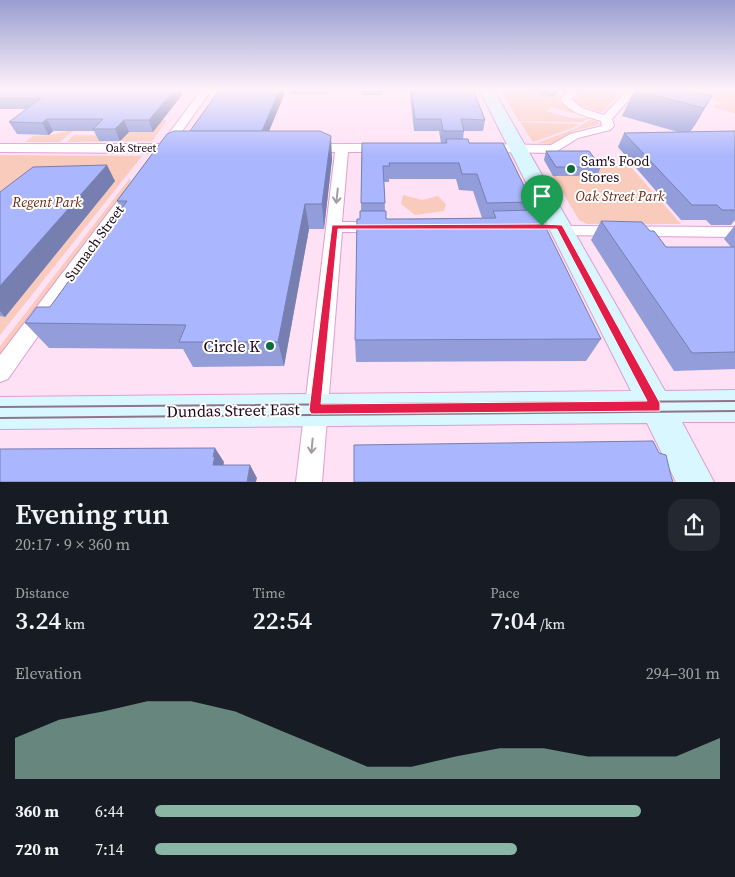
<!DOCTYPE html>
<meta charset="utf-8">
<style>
:root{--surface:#171b24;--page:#242831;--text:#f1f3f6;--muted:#9ea1a6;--accent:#8ab6a5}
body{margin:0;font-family:"Source Serif 4",serif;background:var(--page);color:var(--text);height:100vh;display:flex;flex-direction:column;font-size:19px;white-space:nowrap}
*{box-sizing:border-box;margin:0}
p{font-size:16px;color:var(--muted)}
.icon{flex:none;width:28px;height:28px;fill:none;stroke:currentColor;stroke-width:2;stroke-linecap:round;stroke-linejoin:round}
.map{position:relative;height:482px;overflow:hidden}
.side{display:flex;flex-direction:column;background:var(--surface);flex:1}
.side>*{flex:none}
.pin{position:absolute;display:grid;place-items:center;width:42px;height:42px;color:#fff;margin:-51px -21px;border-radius:50% 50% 50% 0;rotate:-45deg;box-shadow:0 0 5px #0007}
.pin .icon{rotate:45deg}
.round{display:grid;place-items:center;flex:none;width:52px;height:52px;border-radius:15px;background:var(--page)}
.head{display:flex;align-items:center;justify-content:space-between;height:85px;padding:0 15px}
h1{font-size:28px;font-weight:600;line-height:38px}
.metrics{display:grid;grid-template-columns:repeat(3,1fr);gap:8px;height:85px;padding:5px 15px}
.metrics div{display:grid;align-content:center}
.metrics b{font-size:25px;font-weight:600}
.metrics small{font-size:14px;font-weight:400}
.metrics p{font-size:14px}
.chart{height:140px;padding:10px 15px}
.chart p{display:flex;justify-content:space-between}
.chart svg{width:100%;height:90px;margin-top:5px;fill:var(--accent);opacity:.7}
ul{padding:0 15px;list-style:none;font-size:16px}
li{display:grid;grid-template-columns:80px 60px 1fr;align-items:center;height:38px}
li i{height:12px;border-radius:6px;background:var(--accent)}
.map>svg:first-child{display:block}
.green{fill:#f9cbbd}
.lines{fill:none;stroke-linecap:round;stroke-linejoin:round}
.street-casing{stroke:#e19dcf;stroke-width:2}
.secondary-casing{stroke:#e19dcf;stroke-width:2}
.street{fill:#fff;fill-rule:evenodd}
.secondary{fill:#d8f7ff;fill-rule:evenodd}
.tram{stroke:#8f7588;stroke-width:2}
.wall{fill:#929dda;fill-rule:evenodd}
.shaded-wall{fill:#777fb1}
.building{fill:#aab6fd;stroke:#777fb1}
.oneway{stroke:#a59ba3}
.route{fill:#e11d48;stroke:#fff;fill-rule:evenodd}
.poi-dot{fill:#0d6c41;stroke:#fff;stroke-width:2}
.labels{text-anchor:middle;stroke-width:4;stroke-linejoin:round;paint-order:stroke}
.far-street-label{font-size:11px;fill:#1e0618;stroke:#fff}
.poi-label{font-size:14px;fill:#1e0618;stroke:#fff;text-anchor:start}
.park-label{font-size:14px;font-style:italic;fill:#6d2611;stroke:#fff}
.street-label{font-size:14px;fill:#1e0618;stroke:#fff}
.near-poi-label{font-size:16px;fill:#1e0618;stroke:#fff;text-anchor:end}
.near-street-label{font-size:16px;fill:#1e0618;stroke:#fff}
</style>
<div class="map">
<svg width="735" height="482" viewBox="0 0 735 482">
<rect width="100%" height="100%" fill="#fee1f5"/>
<g class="green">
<polygon points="500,89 526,89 536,92 529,95 535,96 540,93 552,97 556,94 560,95 557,99 565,106 580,113 573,113 551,107 546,111 571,118 591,118 581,122 519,121"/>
<polygon points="585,89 620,89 622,91 602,112 584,107 572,101"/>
<polygon points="679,89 735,89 735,113 714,108 716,104 721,105 722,103"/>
<path d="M 154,119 L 167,120 L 152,141 L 67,142 L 74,135 C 108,136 124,135 154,119 Z"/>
<polygon points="590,120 597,121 600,124 574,131 552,144 537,143 577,128"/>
<polygon points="520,122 578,124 575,127 533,142"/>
<polygon points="75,129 60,142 25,142 33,136 51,135"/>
<polygon points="0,155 142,156 0,335"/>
<polygon points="593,166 630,166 681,224 587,224 579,220 553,176 600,176"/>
<polygon points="130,178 131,183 0,354 0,346"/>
<polygon points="403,195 422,200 438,196 446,204 444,211 415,215 401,204"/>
</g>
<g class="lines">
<defs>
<g id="street">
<polygon points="202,89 212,89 173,144 182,145 184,148 182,151 164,153 0,152 0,144 161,144"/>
<path d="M 570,89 L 581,89 L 571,99 L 582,108 L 604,115 L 626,91 L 624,89 L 637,90 L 612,119 L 614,126 L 610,130 L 578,138 L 554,153 L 482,152 L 476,148 L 482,144 L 551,145 L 570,134 L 602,126 L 601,121 C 585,116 570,113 560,99 Z"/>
<polygon points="310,144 383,144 389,148 383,152 348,152 342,222 377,222 383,223 385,227 383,231 377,232 342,232 322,482 296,482 335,152 306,151 304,148 306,145"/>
<polygon points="133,186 140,190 8,379 0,382 0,355 128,187"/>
<polygon points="562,226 735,227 735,237 556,235 554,231 556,227"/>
</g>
<polygon id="secondary" points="479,89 493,89 665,391 735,390 735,422 682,422 714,482 676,482 647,423 0,429 0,397 631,391"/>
</defs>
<use href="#street" class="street-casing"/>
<use href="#secondary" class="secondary-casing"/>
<use href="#street" class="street"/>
<use href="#secondary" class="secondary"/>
<g class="tram">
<polyline points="0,407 735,401"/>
<polyline points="0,418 735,411"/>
</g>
</g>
<g class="wall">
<polygon points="0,89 183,89 181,92 182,95 153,132 129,132 120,141 99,141 94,131 53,131 49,135 17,134 9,122 27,109 0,109"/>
<polygon points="291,89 328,89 327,94 292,94"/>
<rect x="362" y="89" width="20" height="6"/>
<path d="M 410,89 L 473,89 L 485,120 L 483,131 L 464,131 L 463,139 L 469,143 L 532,202 L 529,210 L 601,339 L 586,361 L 356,362 L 355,340 L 361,211 L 362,143 L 441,143 L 439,131 L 414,131 L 410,95 ZM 389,179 L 456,179 L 459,190 L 473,191 L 482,218 L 386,219 L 385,211 L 384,182 L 389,182 Z"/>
<polygon points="526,89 562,89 552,97"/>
<polygon points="635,89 686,89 686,90 712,96 690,132 735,131 735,220 731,225 711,225 706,220 681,220 618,147 624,133 678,132 622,116"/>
<polygon points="284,95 269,131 332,159 324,229 309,229 284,366 193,367 183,349 49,348 25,323 50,307 121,209 117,201 190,131"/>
<polygon points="546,151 601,167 597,176 553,176 544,160"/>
<polygon points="115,181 5,317 0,316 0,192"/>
<polygon points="601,221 650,231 666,247 731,247 724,239 735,225 735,369 674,371 591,240"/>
</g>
<g class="shaded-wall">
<polygon points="175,89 183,89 181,92 182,95 153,132 149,120"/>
<polygon points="280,89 283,89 284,95 264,143 262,131"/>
<polygon points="555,89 562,89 552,97"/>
<polygon points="712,96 696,123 688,135 704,108"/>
<polygon points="47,119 53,131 49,135 42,123"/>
<polygon points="124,120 129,132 120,141 115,129"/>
<polygon points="331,136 332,159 324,229 322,204"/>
<polygon points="107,165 115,181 5,317 0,311 0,286"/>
<polygon points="305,204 309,229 284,366 278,342"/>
<polygon points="215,448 224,462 223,467 213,465 213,457"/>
<polygon points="250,465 257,478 256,482 247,482"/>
</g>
<g class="building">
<polygon points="0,89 175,89 149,120 124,120 115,129 93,129 103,119 47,119 42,123 9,122 41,98 0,98"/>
<polygon points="220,89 280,89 262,131 190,131"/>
<polygon points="411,89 473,89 485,120 461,119 464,131 443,131 441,119 415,119"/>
<polygon points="635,89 684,89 712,96 704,108 634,90"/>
<polygon points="174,131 320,131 331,136 322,204 305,204 278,342 179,342 186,325 25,323 37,307 50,307 127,201 117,201 167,134"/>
<polygon points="733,131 735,131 735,210 722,210 717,205 692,205 624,133"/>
<polygon points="446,139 468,139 469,143 503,143 532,202 487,203 477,174 462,174 459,163 389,163 390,166 383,166 385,203 361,203 362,143 447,143"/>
<polygon points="546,151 589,151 601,167 556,167"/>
<polygon points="107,165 0,286 0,192 33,167"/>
<polygon points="537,210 601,339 355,340 357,219 360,219 360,211 386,211 386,219 413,219 496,218 493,211"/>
<polygon points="601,221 642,222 650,231 654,231 666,247 735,247 735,352 692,353"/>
<polygon points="653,441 659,453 666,455 671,476 673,482 354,482 354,445"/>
<polygon points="215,448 213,457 215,456 213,465 250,465 247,482 0,482 0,449"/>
</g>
<defs><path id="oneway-shaft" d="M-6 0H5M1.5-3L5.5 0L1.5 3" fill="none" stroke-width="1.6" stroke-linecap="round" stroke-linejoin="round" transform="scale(1.25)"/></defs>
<g class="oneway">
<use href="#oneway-shaft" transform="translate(337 196) rotate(96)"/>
<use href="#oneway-shaft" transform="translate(312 446) rotate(95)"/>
</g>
<linearGradient id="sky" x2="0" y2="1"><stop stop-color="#989ed1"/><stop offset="0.57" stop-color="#fff2fa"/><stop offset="1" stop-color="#fff2fa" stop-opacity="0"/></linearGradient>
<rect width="735" height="157" fill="url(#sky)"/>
<path class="route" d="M 542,224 L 562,225 L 660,403 L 660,411 L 311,414 L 309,410 L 332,225 ZM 338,229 L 557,229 L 647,401 L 321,404 Z"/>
<g class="poi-dot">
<circle cx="571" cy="169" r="5"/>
<circle cx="270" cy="346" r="5"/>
</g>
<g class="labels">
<g class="far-street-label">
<text x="131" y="152">Oak Street</text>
</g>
<g class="poi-label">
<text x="581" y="166">Sam's Food<tspan x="581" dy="16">Stores</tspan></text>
</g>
<g class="park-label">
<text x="620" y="201">Oak Street Park</text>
<text x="47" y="207">Regent Park</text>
</g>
<g class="street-label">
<text transform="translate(94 243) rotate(-54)" y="5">Sumach Street</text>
</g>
<g class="near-poi-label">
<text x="260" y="352">Circle K</text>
</g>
<g class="near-street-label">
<text transform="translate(233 410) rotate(-1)" y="6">Dundas Street East</text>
</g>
</g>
</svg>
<div class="pin" style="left:542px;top:226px;background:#1e9e55"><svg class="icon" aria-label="arrive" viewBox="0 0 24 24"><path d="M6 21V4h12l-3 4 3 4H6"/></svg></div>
</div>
<section class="side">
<div class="head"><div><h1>Evening run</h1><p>20:17 · 9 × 360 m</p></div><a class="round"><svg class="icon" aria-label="share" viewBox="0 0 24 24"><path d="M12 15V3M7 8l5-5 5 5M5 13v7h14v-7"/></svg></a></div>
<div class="metrics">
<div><p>Distance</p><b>3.24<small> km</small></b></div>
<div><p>Time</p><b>22:54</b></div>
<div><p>Pace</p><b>7:04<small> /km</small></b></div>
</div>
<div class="chart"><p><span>Elevation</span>294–301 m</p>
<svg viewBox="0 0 160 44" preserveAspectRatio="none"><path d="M0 44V24L10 15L20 11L30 6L40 6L50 11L60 20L70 29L80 38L90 38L100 33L110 29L120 29L130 33L140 33L150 33L160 24V44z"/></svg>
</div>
<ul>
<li><b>360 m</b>6:44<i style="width:86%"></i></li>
<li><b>720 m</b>7:14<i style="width:64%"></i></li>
</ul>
</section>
